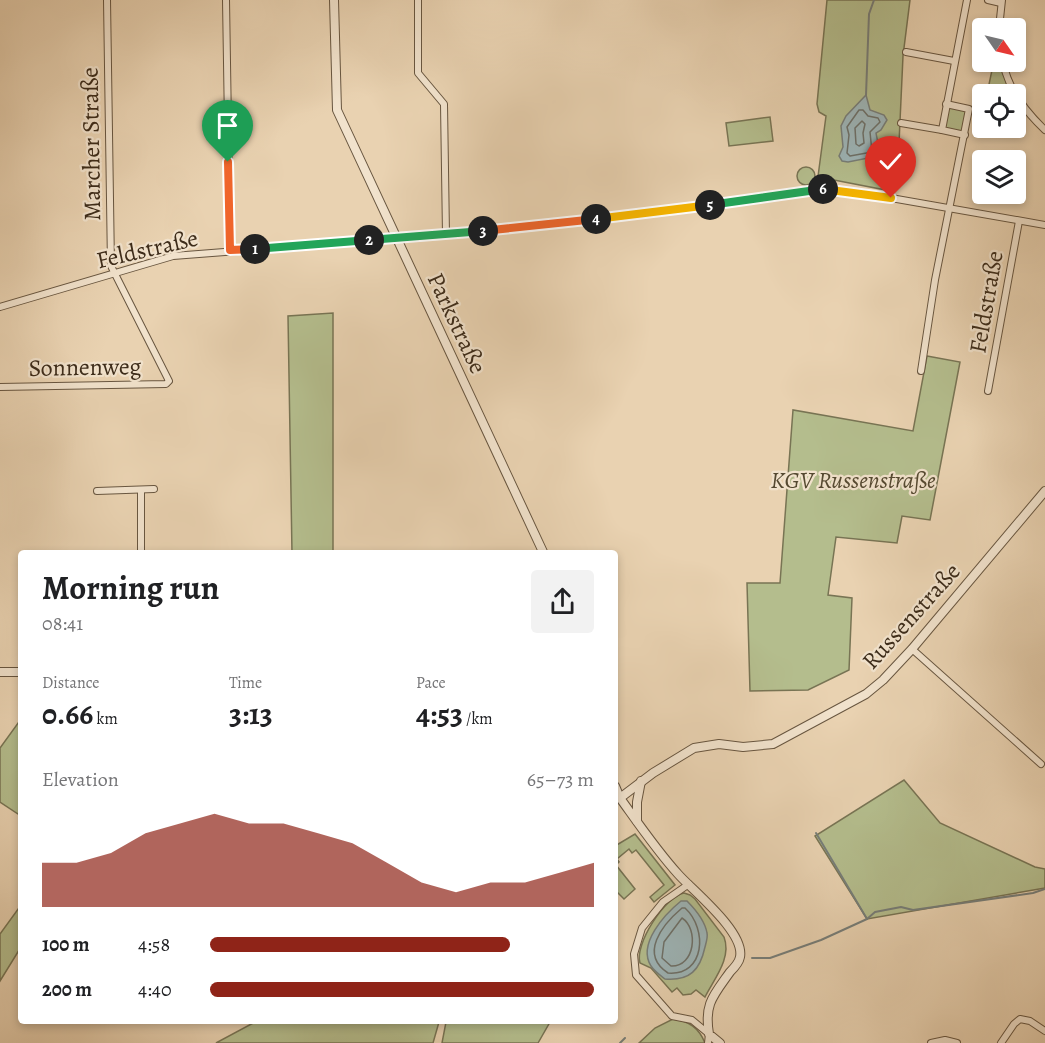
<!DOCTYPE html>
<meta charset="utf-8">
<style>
:root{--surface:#fff;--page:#f2f2f2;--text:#202124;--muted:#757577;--accent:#8f2418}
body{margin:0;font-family:Alegreya,serif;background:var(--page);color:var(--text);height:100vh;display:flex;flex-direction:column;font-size:22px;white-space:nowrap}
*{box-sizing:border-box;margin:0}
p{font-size:20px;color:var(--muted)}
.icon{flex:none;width:33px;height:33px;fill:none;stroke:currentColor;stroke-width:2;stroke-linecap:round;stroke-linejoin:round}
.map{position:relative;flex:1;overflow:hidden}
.sheet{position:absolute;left:18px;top:550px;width:600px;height:474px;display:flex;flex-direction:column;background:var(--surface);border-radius:6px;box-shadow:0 3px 9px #0003}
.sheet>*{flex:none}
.needle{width:39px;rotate:124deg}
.fabs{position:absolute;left:972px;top:18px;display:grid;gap:12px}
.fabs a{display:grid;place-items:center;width:54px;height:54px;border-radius:6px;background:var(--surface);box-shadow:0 3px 9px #0003;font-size:30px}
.pin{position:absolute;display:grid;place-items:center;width:51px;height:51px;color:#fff;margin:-62px -26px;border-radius:50% 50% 50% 0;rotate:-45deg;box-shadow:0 0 6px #0007}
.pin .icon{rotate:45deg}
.km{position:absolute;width:30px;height:30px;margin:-15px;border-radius:50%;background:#222;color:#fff;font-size:16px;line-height:30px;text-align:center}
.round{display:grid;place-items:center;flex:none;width:63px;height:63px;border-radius:6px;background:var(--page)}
.head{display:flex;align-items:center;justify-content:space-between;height:102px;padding:0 24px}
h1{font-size:33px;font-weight:700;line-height:45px}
.figures{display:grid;grid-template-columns:repeat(3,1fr);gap:9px;height:102px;padding:6px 24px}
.figures div{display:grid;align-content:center}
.figures b{font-size:30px;font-weight:700}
.figures small{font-size:16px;font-weight:400}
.figures p{font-size:16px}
.chart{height:168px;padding:12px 24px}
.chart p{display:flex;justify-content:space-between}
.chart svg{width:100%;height:108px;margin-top:6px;fill:var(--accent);opacity:.7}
ul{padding:0 24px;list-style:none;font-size:20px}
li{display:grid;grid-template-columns:96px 72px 1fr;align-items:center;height:45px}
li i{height:15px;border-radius:8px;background:var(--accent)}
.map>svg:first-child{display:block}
.green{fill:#b4bd8d;stroke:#787454;stroke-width:1.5}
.water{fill:#9db5b8;stroke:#777e79;stroke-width:1.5}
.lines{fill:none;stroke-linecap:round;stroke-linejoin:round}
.shore{stroke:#6d7069;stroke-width:1.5}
.stream{stroke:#777e79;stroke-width:2}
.minor-casing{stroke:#685640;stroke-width:8}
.tertiary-casing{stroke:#685640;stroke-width:10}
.minor{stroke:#f1e2cc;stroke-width:6}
.tertiary{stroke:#f1e2cc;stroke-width:8}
.split-1-casing{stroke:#fff;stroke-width:12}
.split-2-casing{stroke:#fff;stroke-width:12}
.split-3-casing{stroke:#fff;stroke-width:12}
.split-4-casing{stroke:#fff;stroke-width:12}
.split-5-casing{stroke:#fff;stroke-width:12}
.split-6-casing{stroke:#fff;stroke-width:12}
.split-7-casing{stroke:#fff;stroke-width:12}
.split-1{stroke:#f0652b;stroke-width:8}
.split-2{stroke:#22a559;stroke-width:8}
.split-3{stroke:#22a559;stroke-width:8}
.split-4{stroke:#f0652b;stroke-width:8}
.split-5{stroke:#f5b400;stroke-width:8}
.split-6{stroke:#22a559;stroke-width:8}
.split-7{stroke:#f5b400;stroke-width:8}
.labels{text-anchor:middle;stroke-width:4.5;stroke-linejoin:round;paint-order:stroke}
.street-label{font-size:24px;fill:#3d2c1a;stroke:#f1e2cc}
.park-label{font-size:24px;font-style:italic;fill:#554931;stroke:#f1e2cc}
</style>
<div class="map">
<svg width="1045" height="1043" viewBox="0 0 1045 1043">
<rect width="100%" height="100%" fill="#e9d2b1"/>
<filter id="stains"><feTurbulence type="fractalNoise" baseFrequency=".00333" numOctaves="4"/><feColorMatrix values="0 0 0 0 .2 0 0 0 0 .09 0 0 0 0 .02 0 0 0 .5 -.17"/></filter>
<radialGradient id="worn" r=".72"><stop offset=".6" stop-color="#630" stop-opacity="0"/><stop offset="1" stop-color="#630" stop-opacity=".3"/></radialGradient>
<g class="green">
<polygon points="827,0 910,0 903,56 899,143 891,191 834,180 817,184 826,116 819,112 817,104"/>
<polygon points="1004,66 1024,107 1016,112 1016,94 987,94 992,70"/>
<polygon points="946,104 969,109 965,135 942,130"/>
<polygon points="770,117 773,141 729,146 726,123"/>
<circle cx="806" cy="176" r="9"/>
<polygon points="333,313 333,553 292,553 288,316"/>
<polygon points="927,356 960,362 930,520 902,516 897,543 836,537 828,595 852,598 849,670 808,690 750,691 747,583 780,583 793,410 913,431"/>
<polygon points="21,719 21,809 18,814 0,802 0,748"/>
<polygon points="904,780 940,823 1035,867 1045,869 1045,888 867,919 815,836"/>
<polygon points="635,834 675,885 654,902 650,897 664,885 636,850 632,853 629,849 617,859 619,862 616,865 635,889 624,899 615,890 615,846"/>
<path d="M 684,893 L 690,895 L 695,899 L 724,937 C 732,958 714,979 705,997 L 696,990 L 691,994 L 683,995 L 677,988 L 672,992 L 651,968 L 640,963 C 634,945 665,896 684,893 Z"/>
<polygon points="21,905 21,947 0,981 0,934"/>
<path d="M 673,1019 C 689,1021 699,1028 705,1043 L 639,1043 L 655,1028 Z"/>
<polygon points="255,1022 439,1022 433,1043 216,1043"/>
<polygon points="446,1022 550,1022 538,1043 442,1043"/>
</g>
<g class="water">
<polygon points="866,95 870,110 884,115 887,120 881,130 876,133 879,148 878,159 873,162 868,158 848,162 842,161 839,156 843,147 841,126 846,116"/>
<path d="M 681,901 L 687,901 C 695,909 705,921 707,933 C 708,937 706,943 705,947 C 700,970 690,981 665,979 C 660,975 655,972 651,966 C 637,944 665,914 681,901 Z"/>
</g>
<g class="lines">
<g class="shore">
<polygon points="859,110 863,110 868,116 878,118 880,122 870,132 872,152 850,156 847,153 849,135 847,127"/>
<polygon points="862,121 865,124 863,133 864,143 859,146 856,144 855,128"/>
<path d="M 682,908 L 685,908 C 708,929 705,976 668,973 C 639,954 662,925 682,908 Z"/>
<path d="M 682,918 C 699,929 695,967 671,966 L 662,958 L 664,942 Z"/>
</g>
<g class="stream">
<polyline points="866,95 869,14 874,0"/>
<polyline points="816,833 867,919"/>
<polyline points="752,958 770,958 821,940 867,919 875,912 901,907 913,910 1033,893 1045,889"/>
<polyline points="620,1043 625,1038"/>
</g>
<defs>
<g id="minor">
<polyline points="226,0 230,250"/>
<polyline points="418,0 418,73 444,104 446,235"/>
<polyline points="988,0 1001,3"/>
<polyline points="999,28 1002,0"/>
<polyline points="906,52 954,61"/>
<path d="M 1003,62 C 1008,89 1026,112 1045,130"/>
<polyline points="901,123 942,130"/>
<polyline points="965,135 942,130 967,0"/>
<polyline points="0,307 173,256 446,235 625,216 823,189 891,198 1045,225"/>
<polyline points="921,371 935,280 969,109 946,104"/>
<polyline points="0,387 166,384 169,381 111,266 107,0"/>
<polyline points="988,391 1019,221"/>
<polyline points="141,490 141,554"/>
<polyline points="97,491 154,489"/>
<polyline points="912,649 1041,764"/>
<polyline points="689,884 663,902 642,928 634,954 636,975 672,1016 692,1020 709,1034 708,1043"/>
<polyline points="931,1043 945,1040 957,1043"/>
<polyline points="1001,1043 1014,1024 1020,1019 1030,1021 1045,1031"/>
</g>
<g id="tertiary">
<polyline points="334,0 337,110 544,554"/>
<polyline points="0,672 21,672"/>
<path d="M 615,786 L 620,798 C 638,823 657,851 678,874 C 693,891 745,932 740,957 C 739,963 734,968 730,972 C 713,996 704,1004 709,1034 L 720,1043"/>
<polyline points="620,798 653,773 694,748 719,744 743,747 773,744 866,694 883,680 912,649 1045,491"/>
<polyline points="637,821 637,802 641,781"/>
</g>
</defs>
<use href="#minor" class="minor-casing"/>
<use href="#tertiary" class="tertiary-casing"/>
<use href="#minor" class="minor"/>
<use href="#tertiary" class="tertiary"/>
</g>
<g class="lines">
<defs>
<polyline id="split-1" points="228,162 230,250 255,249"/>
<polyline id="split-2" points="255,249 369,240"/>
<polyline id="split-3" points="369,240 483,231"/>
<polyline id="split-4" points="483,231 596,219"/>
<polyline id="split-5" points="596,219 710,205"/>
<polyline id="split-6" points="710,205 823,189"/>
<polyline id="split-7" points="823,189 891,198"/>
</defs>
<use href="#split-1" class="split-1-casing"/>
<use href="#split-2" class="split-2-casing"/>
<use href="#split-3" class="split-3-casing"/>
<use href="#split-4" class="split-4-casing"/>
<use href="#split-5" class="split-5-casing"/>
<use href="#split-6" class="split-6-casing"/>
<use href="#split-7" class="split-7-casing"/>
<use href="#split-1" class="split-1"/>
<use href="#split-2" class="split-2"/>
<use href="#split-3" class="split-3"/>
<use href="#split-4" class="split-4"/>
<use href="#split-5" class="split-5"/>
<use href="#split-6" class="split-6"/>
<use href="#split-7" class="split-7"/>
</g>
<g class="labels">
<g class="street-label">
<text transform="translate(91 144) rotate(-91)" y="8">Marcher Straße</text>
<text transform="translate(147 249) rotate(-13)" y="8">Feldstraße</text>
<text transform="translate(986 302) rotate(-80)" y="8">Feldstraße</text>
<text transform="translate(457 323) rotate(65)" y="8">Parkstraße</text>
<text transform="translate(85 367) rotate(-1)" y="8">Sonnenweg</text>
<text transform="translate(911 616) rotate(-48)" y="8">Russenstraße</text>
</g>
<g class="park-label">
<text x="853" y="488">KGV Russenstraße</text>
</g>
</g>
<rect width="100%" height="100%" filter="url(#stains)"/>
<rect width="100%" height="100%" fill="url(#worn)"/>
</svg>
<div class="fabs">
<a><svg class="needle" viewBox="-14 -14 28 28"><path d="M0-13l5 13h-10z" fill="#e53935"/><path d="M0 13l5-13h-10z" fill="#757577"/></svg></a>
<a><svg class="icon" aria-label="locate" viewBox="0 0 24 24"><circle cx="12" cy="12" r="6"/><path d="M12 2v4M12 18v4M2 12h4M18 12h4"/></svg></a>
<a><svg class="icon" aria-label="layers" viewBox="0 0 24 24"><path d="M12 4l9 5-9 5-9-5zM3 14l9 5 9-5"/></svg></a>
</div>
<div class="pin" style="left:228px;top:162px;background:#1e9e55"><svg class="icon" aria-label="arrive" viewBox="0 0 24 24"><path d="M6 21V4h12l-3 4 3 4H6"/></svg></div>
<div class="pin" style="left:891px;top:198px;background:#d93025"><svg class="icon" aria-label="check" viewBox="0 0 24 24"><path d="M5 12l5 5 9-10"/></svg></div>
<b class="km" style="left:255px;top:249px">1</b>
<b class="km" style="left:369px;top:240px">2</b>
<b class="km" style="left:483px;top:231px">3</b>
<b class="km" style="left:596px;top:219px">4</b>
<b class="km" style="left:710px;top:205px">5</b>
<b class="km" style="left:823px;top:189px">6</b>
<section class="sheet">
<div class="head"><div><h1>Morning run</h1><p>08:41</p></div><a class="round"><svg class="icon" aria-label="share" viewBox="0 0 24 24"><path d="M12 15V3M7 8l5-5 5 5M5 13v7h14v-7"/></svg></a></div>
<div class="figures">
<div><p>Distance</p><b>0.66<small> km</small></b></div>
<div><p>Time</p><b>3:13</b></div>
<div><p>Pace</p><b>4:53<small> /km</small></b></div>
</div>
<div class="chart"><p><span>Elevation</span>65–73 m</p>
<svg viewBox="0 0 160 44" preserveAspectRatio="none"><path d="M0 44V26L10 26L20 22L30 14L40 10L50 6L60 10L70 10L80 14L90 18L100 26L110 34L120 38L130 34L140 34L150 30L160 26V44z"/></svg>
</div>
<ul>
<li><b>100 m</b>4:58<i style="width:78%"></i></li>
<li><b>200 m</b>4:40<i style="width:100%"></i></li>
</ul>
</section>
</div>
